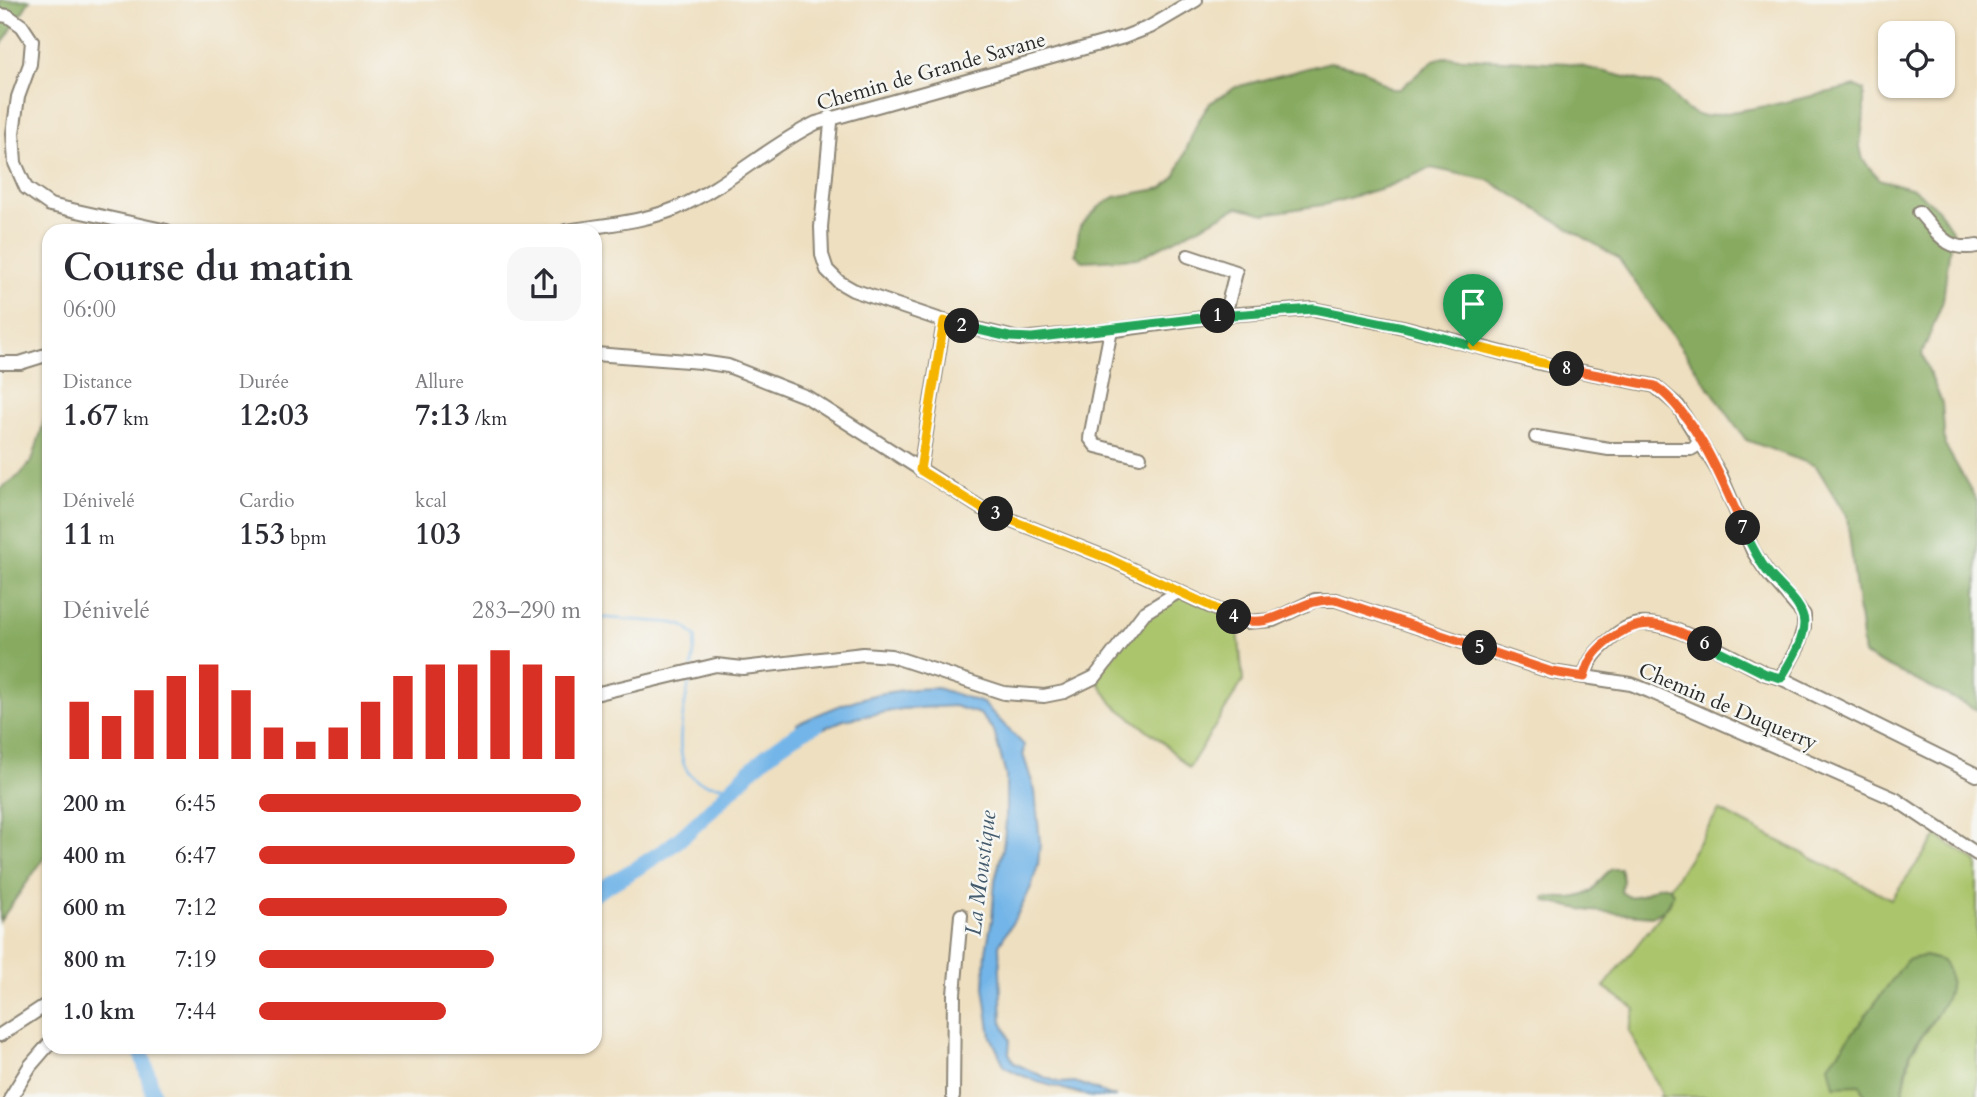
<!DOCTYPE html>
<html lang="fr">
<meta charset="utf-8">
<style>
:root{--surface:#fff;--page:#f7f7f7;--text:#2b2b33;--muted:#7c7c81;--accent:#d93025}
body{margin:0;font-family:Cardo,serif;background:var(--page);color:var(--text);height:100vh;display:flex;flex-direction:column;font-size:26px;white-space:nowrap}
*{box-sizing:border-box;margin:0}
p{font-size:23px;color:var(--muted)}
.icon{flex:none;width:38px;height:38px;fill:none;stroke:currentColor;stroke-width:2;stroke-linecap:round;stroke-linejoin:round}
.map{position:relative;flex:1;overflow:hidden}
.panel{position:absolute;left:42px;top:224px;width:560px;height:830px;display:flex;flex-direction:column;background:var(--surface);border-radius:21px;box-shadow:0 2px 5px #0004}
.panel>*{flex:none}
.controls{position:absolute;left:1878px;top:21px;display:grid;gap:14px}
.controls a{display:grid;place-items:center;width:77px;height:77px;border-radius:14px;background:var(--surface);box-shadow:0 2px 5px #0004;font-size:35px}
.pin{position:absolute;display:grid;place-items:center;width:60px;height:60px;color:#fff;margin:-72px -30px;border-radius:50% 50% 50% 0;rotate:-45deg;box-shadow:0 0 7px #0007}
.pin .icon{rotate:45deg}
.km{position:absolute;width:35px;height:35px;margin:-18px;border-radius:50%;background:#222;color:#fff;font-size:19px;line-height:35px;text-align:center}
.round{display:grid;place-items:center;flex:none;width:74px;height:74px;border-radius:21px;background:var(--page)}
.head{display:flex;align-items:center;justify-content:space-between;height:119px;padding:0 21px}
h1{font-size:38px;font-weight:700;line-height:52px}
.metrics{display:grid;grid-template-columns:repeat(3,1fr);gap:10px;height:119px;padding:7px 21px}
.metrics div{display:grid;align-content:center}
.metrics b{font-size:30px;font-weight:700}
.metrics small{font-size:19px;font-weight:400}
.metrics p{font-size:19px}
.chart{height:196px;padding:14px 21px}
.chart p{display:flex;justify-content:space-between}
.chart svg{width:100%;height:126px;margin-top:7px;stroke:var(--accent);stroke-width:6}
ul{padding:0 21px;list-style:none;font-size:23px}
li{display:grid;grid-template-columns:112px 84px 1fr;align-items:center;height:52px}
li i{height:18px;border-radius:9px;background:var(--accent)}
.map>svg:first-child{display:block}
.green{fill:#aac56c;stroke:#6a784c;stroke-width:2}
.forest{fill:#87aa60;stroke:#596a46;stroke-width:2}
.water{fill:#73b5e8;stroke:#4f708a;stroke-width:2}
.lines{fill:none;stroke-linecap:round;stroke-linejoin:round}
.stream{stroke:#73b5e8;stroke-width:2.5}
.river{stroke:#73b5e8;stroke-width:16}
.minor-casing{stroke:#8c8576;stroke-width:16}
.minor{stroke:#fff;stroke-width:12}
.split-1-casing{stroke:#fff;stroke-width:14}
.split-2-casing{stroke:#fff;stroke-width:14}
.split-3-casing{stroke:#fff;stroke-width:14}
.split-4-casing{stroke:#fff;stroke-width:14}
.split-5-casing{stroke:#fff;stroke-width:14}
.split-6-casing{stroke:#fff;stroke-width:14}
.split-7-casing{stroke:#fff;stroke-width:14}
.split-8-casing{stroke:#fff;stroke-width:14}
.split-9-casing{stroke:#fff;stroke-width:14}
.split-1{stroke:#22a559;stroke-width:9}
.split-2{stroke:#22a559;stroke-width:9}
.split-3{stroke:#f5b400;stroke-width:9}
.split-4{stroke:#f5b400;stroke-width:9}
.split-5{stroke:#f0652b;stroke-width:9}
.split-6{stroke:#f0652b;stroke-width:9}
.split-7{stroke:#22a559;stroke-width:9}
.split-8{stroke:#f0652b;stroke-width:9}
.split-9{stroke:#f5b400;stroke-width:9}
.labels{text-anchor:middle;stroke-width:5;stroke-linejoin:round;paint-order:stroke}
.street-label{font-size:21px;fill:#2b2b2b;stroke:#f6f6f2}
.water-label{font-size:23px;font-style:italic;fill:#445b6d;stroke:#f6f6f2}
</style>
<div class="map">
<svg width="1977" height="1097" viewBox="0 0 1977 1097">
<rect width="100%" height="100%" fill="#f6f6f2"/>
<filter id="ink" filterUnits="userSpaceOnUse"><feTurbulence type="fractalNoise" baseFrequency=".0143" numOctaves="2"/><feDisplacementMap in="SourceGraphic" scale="14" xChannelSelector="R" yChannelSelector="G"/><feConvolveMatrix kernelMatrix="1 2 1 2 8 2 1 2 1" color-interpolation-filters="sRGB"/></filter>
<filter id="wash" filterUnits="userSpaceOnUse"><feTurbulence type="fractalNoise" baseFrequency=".00686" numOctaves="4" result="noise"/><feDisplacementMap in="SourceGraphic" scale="28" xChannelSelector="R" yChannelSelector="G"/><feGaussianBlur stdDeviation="1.57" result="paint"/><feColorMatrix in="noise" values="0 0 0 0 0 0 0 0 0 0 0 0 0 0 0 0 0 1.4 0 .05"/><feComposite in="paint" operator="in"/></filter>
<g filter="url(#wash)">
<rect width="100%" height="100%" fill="#eedfc0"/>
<g class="green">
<polygon points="1178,592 1237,619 1243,681 1189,768 1159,739 1113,704 1095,677 1125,637"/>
<polygon points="1719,810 1891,899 1937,836 1977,862 1977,1097 1902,1097 1911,1053 1936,1016 1948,969 1943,961 1924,956 1861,1085 1867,1097 1660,1097 1662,1093 1629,1031 1635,1009 1604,987 1670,903 1673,894 1670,887"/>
</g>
<g class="forest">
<polygon points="0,0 30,0 0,47"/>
<polygon points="1444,57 1568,63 1659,85 1668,90 1686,110 1703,117 1772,105 1856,86 1864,90 1864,116 1860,146 1863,160 1879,179 1914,189 1938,209 1952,230 1943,301 1922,354 1942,403 1945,445 1977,501 1977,710 1864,655 1847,517 1816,466 1746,440 1618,258 1488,180 1431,168 1386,187 1328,204 1265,214 1238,207 1139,258 1083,261 1075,254 1080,226 1099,207 1115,197 1163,188 1176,175 1197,123 1210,103 1236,87 1330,62 1363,69 1391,89 1400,89 1434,60"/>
<polygon points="49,405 49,851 0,921 0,489 20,475 32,461"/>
<path d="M 1612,869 L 1620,869 L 1623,880 L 1621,892 L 1629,897 C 1629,897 1641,895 1641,895 C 1653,891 1656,882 1670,887 L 1673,894 C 1669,905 1664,913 1652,916 L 1591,911 L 1546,902 L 1545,897 C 1559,898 1583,901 1593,889 C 1600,881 1603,874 1612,869 Z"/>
<path d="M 1924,956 L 1943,961 C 1966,995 1923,1025 1910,1054 C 1905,1067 1906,1083 1901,1097 L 1867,1097 L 1860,1085 L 1834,1086 L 1829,1065 L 1907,960 Z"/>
</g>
<path class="water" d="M 937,688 L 983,703 L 1024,745 L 1023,754 L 1035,791 L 1040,843 L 1038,865 L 1031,887 L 1020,910 L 999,945 L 1002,1022 L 1010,1040 L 1009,1053 L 1014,1063 L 1044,1077 L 1060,1083 L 1075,1082 L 1116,1097 L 1092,1097 L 1038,1082 L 1019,1074 L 1005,1067 L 991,1037 L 984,987 L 986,951 L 992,919 L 995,880 L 1003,848 L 1006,822 L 1006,776 L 994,731 L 980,714 L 954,706 L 902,709 L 844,720 L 802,737 L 797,724 C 848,700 880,689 937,688 Z"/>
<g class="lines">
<g class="stream">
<polyline points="595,617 673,623 684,626 696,637 692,667"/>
<path d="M 690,677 C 686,704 668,760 695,779 C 705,786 721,785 733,787"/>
</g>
<g class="river">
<path d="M 595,893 C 622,876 652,861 677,841 C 724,802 760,749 817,724"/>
<polyline points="143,1046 142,1054 154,1097"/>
</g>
</g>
</g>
<g filter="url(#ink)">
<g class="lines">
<defs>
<g id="minor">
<polyline points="0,15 8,16 22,26 32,41 30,64 18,97 13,133 15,163 26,188 50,205 167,231"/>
<polyline points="830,117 831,123 821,227 822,255 827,270 839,282 853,290 944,321 1019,339 1115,330 1225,315 1313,309 1403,327 1544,364 1655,386 1678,406 1720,474 1753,551 1767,572 1804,615 1804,627 1798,647 1781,678"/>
<path d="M 1919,212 C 1938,233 1946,252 1977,246"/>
<path d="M 566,231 C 602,225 643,222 677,208 C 727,186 767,147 816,123 L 1124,37 L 1150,27 L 1196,0"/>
<polyline points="1188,256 1236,272 1225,315"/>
<polyline points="1111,330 1090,438 1096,446 1140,457"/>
<polyline points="595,354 701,362 728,366 807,397 981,508 1109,559 1237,619 1246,622 1273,620 1315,600 1336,600 1552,672 1631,684 1649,691 1895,799 1977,854"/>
<polyline points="0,363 20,363 49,354"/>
<polyline points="1536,437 1609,449 1691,449 1701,443"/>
<polyline points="920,470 944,321"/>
<path d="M 1584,677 C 1589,659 1597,650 1612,638 C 1620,631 1629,625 1640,624 C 1672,620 1735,659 1766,674 L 1781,678 L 1977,775"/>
<polyline points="595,694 716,665 743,668 863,654 891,656 1004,693 1044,696 1064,692 1095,677 1144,613 1178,592"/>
<polyline points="0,1035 49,1003"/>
<polyline points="11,1097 30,1066 49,1044"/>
<polyline points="953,1097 954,994 961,915"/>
</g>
</defs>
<use href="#minor" class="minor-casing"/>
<use href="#minor" class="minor"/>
</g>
</g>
<g class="lines" filter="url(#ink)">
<defs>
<polyline id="split-1" points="1218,316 1314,309 1403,327 1473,346"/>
<polyline id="split-2" points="962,326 1009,337 1032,338 1218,316"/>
<polyline id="split-3" points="962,326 944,321 920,470 981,508 996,514"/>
<polyline id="split-4" points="996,514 1109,559 1234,617"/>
<path id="split-5" d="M 1234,617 C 1275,634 1297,596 1336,600 L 1480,648"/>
<path id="split-6" d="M 1480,648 L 1552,672 L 1584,677 C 1588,660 1595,651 1608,641 C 1644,612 1668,626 1705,644"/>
<path id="split-7" d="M 1705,644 L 1766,674 L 1781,678 C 1790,662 1804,642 1804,623 C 1804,604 1778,586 1767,571 C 1757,558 1750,543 1743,528"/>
<path id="split-8" d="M 1567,369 L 1655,386 C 1695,414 1724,483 1743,528"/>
<polyline id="split-9" points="1473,346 1567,369"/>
</defs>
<use href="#split-1" class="split-1-casing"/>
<use href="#split-2" class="split-2-casing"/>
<use href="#split-3" class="split-3-casing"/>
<use href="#split-4" class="split-4-casing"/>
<use href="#split-5" class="split-5-casing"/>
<use href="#split-6" class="split-6-casing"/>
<use href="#split-7" class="split-7-casing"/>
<use href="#split-8" class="split-8-casing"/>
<use href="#split-9" class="split-9-casing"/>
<use href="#split-1" class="split-1"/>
<use href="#split-2" class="split-2"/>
<use href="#split-3" class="split-3"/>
<use href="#split-4" class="split-4"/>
<use href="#split-5" class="split-5"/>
<use href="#split-6" class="split-6"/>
<use href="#split-7" class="split-7"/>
<use href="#split-8" class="split-8"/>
<use href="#split-9" class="split-9"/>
</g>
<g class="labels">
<g class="street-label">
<text transform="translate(931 71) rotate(-16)" y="7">Chemin de Grande Savane</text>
<text transform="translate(1728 706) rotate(23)" y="7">Chemin de Duquerry</text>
</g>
<g class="water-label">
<text transform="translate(980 873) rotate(-83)" y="8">La Moustique</text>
</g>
</g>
</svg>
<div class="controls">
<a><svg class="icon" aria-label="locate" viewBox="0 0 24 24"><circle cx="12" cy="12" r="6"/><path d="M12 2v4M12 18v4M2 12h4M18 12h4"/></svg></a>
</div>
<div class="pin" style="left:1473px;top:346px;background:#1e9e55"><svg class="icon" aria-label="arrive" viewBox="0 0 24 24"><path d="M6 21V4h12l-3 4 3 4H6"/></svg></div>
<b class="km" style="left:1218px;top:316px">1</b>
<b class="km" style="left:962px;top:326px">2</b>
<b class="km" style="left:996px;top:514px">3</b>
<b class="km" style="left:1234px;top:617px">4</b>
<b class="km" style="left:1480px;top:648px">5</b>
<b class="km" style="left:1705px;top:644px">6</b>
<b class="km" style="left:1743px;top:528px">7</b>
<b class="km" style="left:1567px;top:369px">8</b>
<section class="panel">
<div class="head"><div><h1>Course du matin</h1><p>06:00</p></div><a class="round"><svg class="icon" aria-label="share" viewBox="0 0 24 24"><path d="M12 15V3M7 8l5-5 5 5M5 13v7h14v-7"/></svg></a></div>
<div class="metrics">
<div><p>Distance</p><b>1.67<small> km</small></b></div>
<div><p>Durée</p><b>12:03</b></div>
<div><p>Allure</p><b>7:13<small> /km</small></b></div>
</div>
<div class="metrics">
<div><p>Dénivelé</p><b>11<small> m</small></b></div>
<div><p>Cardio</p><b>153<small> bpm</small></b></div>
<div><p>kcal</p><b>103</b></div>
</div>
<div class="chart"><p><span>Dénivelé</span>283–290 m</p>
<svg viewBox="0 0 160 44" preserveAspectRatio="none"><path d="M5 44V24M15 44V29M25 44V20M35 44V15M45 44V11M55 44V20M65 44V33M75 44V38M85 44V33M95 44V24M105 44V15M115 44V11M125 44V11M135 44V6M145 44V11M155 44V15"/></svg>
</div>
<ul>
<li><b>200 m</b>6:45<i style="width:100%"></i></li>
<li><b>400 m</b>6:47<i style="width:98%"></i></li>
<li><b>600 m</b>7:12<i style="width:77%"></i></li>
<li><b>800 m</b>7:19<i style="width:73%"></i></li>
<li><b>1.0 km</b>7:44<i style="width:58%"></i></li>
</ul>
</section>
</div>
